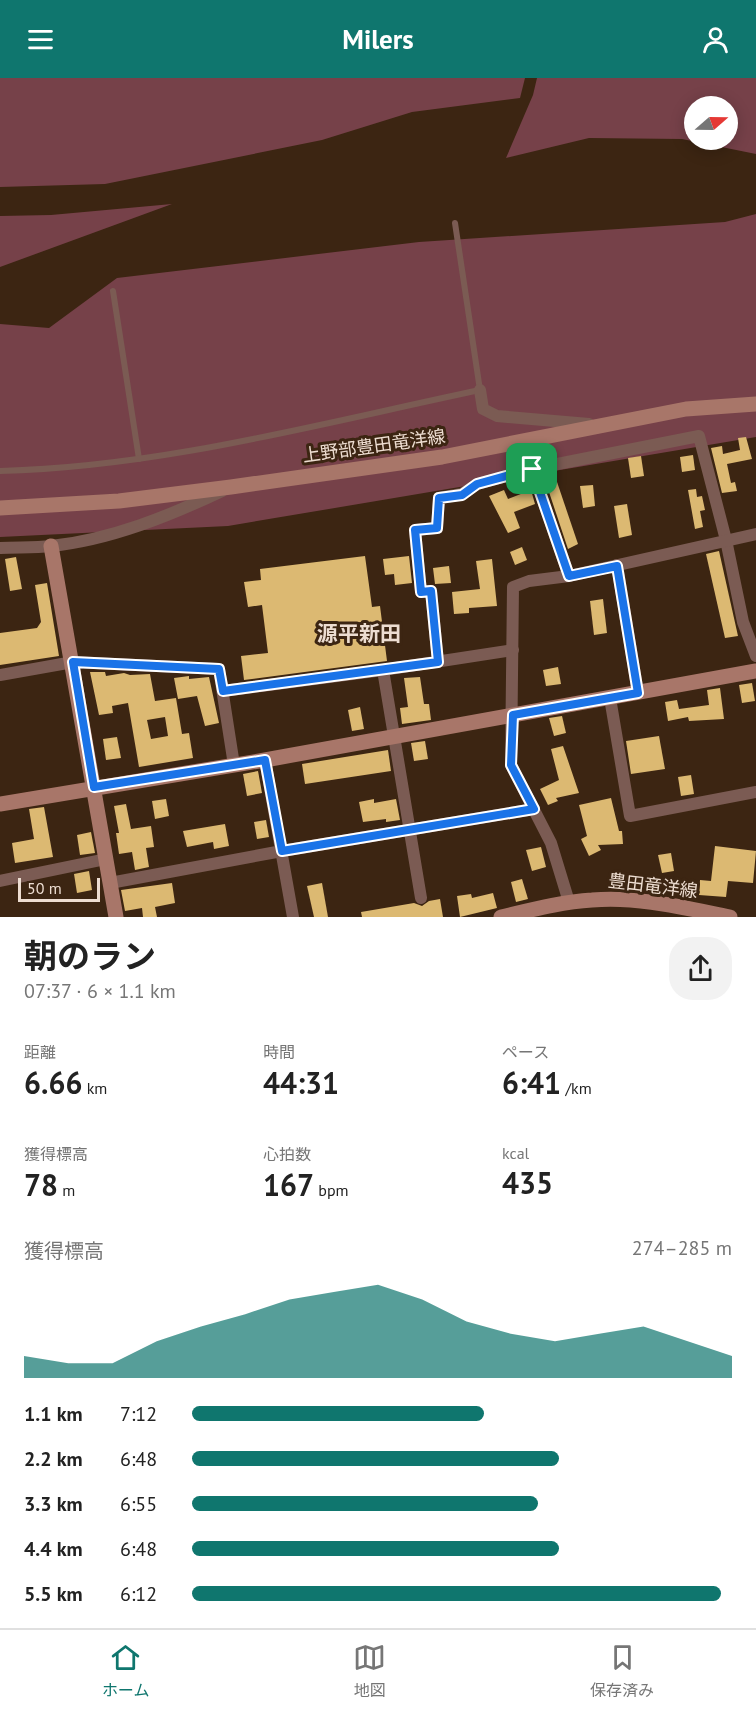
<!DOCTYPE html>
<html lang="ja">
<meta charset="utf-8">
<style>
:root{--surface:#fff;--page:#f2f2f2;--text:#222;--muted:#767676;--line:#e0e0e0;--accent:#0f766e}
body{margin:0;font-family:"PT Sans","Noto Sans JP",sans-serif;background:var(--page);color:var(--text);height:100vh;display:flex;flex-direction:column;font-size:22px;white-space:nowrap}
*{box-sizing:border-box;margin:0}
p{font-size:20px;color:var(--muted)}
.icon{flex:none;width:33px;height:33px;fill:none;stroke:currentColor;stroke-width:2;stroke-linecap:round;stroke-linejoin:round}
.map{position:relative;height:839px;overflow:hidden}
.panel{display:flex;flex-direction:column;background:var(--surface);flex:1}
.panel>*{flex:none}
.needle{width:39px;rotate:70deg}
.controls{position:absolute;left:684px;top:18px;display:grid;gap:12px}
.controls a{display:grid;place-items:center;width:54px;height:54px;border-radius:50%;background:var(--surface);box-shadow:0 3px 15px #0003;font-size:30px}
.scale{position:absolute;left:18px;bottom:15px;width:82px;box-sizing:border-box;padding-left:6px;border:3px solid #edddd1;border-top:0;font-size:16px;line-height:21px;white-space:nowrap;color:#edddd1;-webkit-text-stroke:4px #3c2512;paint-order:stroke}
.pin{position:absolute;display:grid;place-items:center;width:51px;height:51px;color:#fff;margin:-26px;border-radius:12px;box-shadow:0 3px 9px #0006}
.round{display:grid;place-items:center;flex:none;width:63px;height:63px;border-radius:24px;background:var(--page)}
.summary{display:flex;align-items:center;justify-content:space-between;height:102px;padding:0 24px}
h1{font-size:33px;font-weight:700;line-height:45px}
.stats{display:grid;grid-template-columns:repeat(3,1fr);gap:9px;height:102px;padding:6px 24px}
.stats div{display:grid;align-content:center}
.stats b{font-size:30px;font-weight:700}
.stats small{font-size:16px;font-weight:400}
.stats p{font-size:16px}
.chart{height:168px;padding:12px 24px}
.chart p{display:flex;justify-content:space-between}
.chart svg{width:100%;height:108px;margin-top:6px;fill:var(--accent);opacity:.7}
ul{padding:0 24px;list-style:none;font-size:20px}
li{display:grid;grid-template-columns:96px 72px 1fr;align-items:center;height:45px}
li i{height:15px;border-radius:8px;background:var(--accent)}
header{display:flex;justify-content:space-between;align-items:center;height:78px;padding:0 24px;background:var(--accent);color:#fff;font-size:27px;font-weight:700}
.dock{display:flex;justify-content:space-around;align-items:center;height:84px;border-top:2px solid var(--line);background:var(--surface);font-size:16px;color:var(--muted)}
.dock a{display:grid;justify-items:center;gap:3px}
.dock .active{color:var(--accent)}
.map>svg:first-child{display:block}
.green{fill:#764149;fill-rule:evenodd}
.building{fill:#dcb972;fill-rule:evenodd}
.lines{fill:none;stroke-linecap:round;stroke-linejoin:round}
.lane{stroke:#7b5b53;stroke-width:6}
.street{stroke:#7b5b53;stroke-width:12}
.secondary{stroke:#a87669;stroke-width:15}
.route-casing{stroke:#fff;stroke-width:12}
.route{stroke:#1a73e8;stroke-width:8}
.labels{text-anchor:middle;stroke-width:6;stroke-linejoin:round;paint-order:stroke}
.street-label{font-size:18px;fill:#edddd1;stroke:#3c2512}
.quarter-label{font-size:21px;font-weight:bold;fill:#edddd1;stroke:#3c2512}
</style>
<header><svg class="icon" aria-label="menu" viewBox="0 0 24 24"><path d="M4 6h16M4 12h16M4 18h16"/></svg>Milers<svg class="icon" aria-label="person" viewBox="0 0 24 24"><circle cx="12" cy="8" r="4"/><path d="M4 21q1-7 8-7t8 7"/></svg></header>
<div class="map">
<svg width="756" height="839" viewBox="0 0 756 839">
<rect width="100%" height="100%" fill="#3c2512"/>
<g class="green">
<polygon points="0,0 525,0 520,20 412,34 322,62 105,106 0,109"/>
<path d="M 537,0 L 756,0 L 756,76 L 682,61 L 589,60 L 506,80 L 533,17 ZM 694,28 L 728,28 L 728,62 L 694,62 Z"/>
<polygon points="172,126 0,189 0,138 51,137"/>
<polygon points="756,136 756,359 228,448 0,459 0,246 49,250 117,200 419,164 725,144"/>
</g>
<g class="building">
<polygon points="746,359 752,381 727,386 731,405 735,404 737,413 722,415 711,370 722,368 723,376 740,372 738,360"/>
<polygon points="693,377 695,392 682,394 680,379"/>
<polygon points="641,378 644,398 631,400 628,380"/>
<polygon points="556,401 578,466 568,471 546,405"/>
<polygon points="593,407 595,428 583,430 580,408"/>
<polygon points="696,411 697,419 702,418 705,432 700,433 703,449 695,451 688,412"/>
<polygon points="504,412 508,421 531,412 535,426 514,434 520,450 508,455 489,418"/>
<polygon points="627,426 632,457 619,460 614,428"/>
<polygon points="522,469 527,482 515,487 510,474"/>
<polygon points="719,473 738,558 725,560 706,476"/>
<polygon points="365,478 372,529 380,528 387,583 244,602 241,578 268,575 262,527 248,529 244,504 261,502 260,491"/>
<polygon points="409,478 412,505 395,507 394,496 385,497 383,481"/>
<polygon points="16,479 22,511 10,513 5,481"/>
<polygon points="492,481 497,528 469,530 469,535 454,536 452,514 480,511 476,483"/>
<polygon points="449,488 451,505 435,506 433,490"/>
<polygon points="47,505 59,578 0,587 0,555 37,550 41,544 35,507"/>
<polygon points="603,521 607,555 594,557 590,523"/>
<polygon points="558,589 561,606 546,608 543,592"/>
<path d="M 90,594 L 105,594 L 106,598 L 124,595 L 130,597 L 150,596 L 155,623 L 176,620 L 182,656 L 189,655 L 193,680 L 139,689 L 128,625 L 112,628 L 113,635 L 99,637 ZM 165,639 L 168,658 L 151,661 L 147,642 Z"/>
<polygon points="189,598 189,601 209,599 219,645 205,648 197,618 178,621 174,600"/>
<polygon points="420,599 424,626 429,626 431,642 402,646 400,630 408,629 404,600"/>
<polygon points="752,605 755,623 742,625 739,607"/>
<polygon points="720,610 724,641 689,643 688,639 668,643 665,624 677,622 679,631 709,627 707,612"/>
<polygon points="360,629 364,651 352,653 348,632"/>
<polygon points="562,638 566,655 554,658 549,640"/>
<polygon points="659,658 665,691 631,696 626,663"/>
<polygon points="117,659 121,680 106,682 103,661"/>
<polygon points="425,663 428,681 414,683 411,665"/>
<polygon points="563,668 579,715 556,720 558,723 548,727 540,711 559,702 551,671"/>
<polygon points="388,672 391,693 305,706 302,686"/>
<polygon points="258,693 262,715 247,718 243,696"/>
<polygon points="691,697 694,716 681,718 678,699"/>
<polygon points="611,720 619,753 622,753 623,766 598,767 601,772 589,778 581,761 587,758 579,727"/>
<polygon points="166,721 169,738 155,741 152,723"/>
<polygon points="374,721 374,725 396,721 400,742 386,744 386,741 363,744 359,724"/>
<polygon points="126,726 131,751 151,748 154,769 146,770 149,789 135,792 132,774 119,776 116,755 119,755 114,728"/>
<polygon points="44,729 53,779 15,785 12,765 34,761 29,731"/>
<polygon points="266,742 269,759 257,761 254,744"/>
<polygon points="225,746 229,768 214,771 213,764 187,769 183,753"/>
<polygon points="91,754 95,775 80,777 77,757"/>
<polygon points="715,768 756,773 753,805 728,803 726,819 699,817 700,802 711,803"/>
<polygon points="541,769 546,789 532,793 526,772"/>
<polygon points="671,775 674,793 662,795 658,777"/>
<polygon points="89,793 92,812 77,815 74,796"/>
<polygon points="522,801 528,821 516,824 511,804"/>
<polygon points="172,805 175,825 155,829 157,839 143,839 142,830 125,833 121,812"/>
<polygon points="322,805 328,839 314,839 307,808"/>
<polygon points="493,815 497,830 460,839 457,818 471,816 472,820"/>
<polygon points="440,821 443,839 362,839 361,834 414,825 422,828 429,823"/>
</g>
<g class="lines">
<g class="lane">
<polyline points="113,213 139,381"/>
<path d="M 0,393 C 162,389 322,345 480,312 L 455,145"/>
</g>
<g class="street">
<polyline points="480,312 483,331 497,338 589,346"/>
<polyline points="532,391 569,498"/>
<path d="M 0,470 C 17,469 34,470 51,468 C 110,462 169,438 222,413"/>
<polyline points="617,487 638,615"/>
<polyline points="438,584 431,513 421,514 415,452 437,450 439,420 462,416 477,406 532,391 699,358 726,462 743,544 756,578"/>
<polyline points="383,592 421,820"/>
<polyline points="0,597 73,584 219,591 234,687"/>
<polyline points="223,613 383,592 513,572"/>
<polyline points="610,620 630,738 756,714"/>
<polyline points="265,682 293,839"/>
<polyline points="0,803 106,781"/>
<polyline points="110,805 282,773 534,731"/>
<polyline points="569,824 551,765 511,687 513,509 529,503 569,498 756,456"/>
</g>
<g class="secondary">
<polyline points="0,430 119,423 231,409 442,379 686,331 756,326"/>
<polyline points="51,468 116,839"/>
<polyline points="0,726 265,682 756,593"/>
<path d="M 501,839 C 531,832 561,824 592,822 C 638,818 685,830 730,839"/>
</g>
</g>
<g class="lines">
<defs>
<polygon id="route" points="532,391 569,498 617,488 638,615 513,637 511,687 534,731 282,773 265,682 94,709 73,584 219,591 223,613 438,584 431,513 421,514 415,452 437,450 439,420 462,417 477,406"/>
</defs>
<use href="#route" class="route-casing"/>
<use href="#route" class="route"/>
</g>
<g class="labels">
<g class="street-label">
<text transform="translate(374 368) rotate(-8)" y="6">上野部豊田竜洋線</text>
<text transform="translate(653 808) rotate(7)" y="6">豊田竜洋線</text>
</g>
<g class="quarter-label">
<text x="359" y="563">源平新田</text>
</g>
</g>
</svg>
<div class="controls">
<a><svg class="needle" viewBox="-14 -14 28 28"><path d="M0-13l5 13h-10z" fill="#e53935"/><path d="M0 13l5-13h-10z" fill="#767676"/></svg></a>
</div>
<div class="scale">50 m</div>
<div class="pin" style="left:532px;top:391px;background:#1e9e55"><svg class="icon" aria-label="arrive" viewBox="0 0 24 24"><path d="M6 21V4h12l-3 4 3 4H6"/></svg></div>
</div>
<section class="panel">
<div class="summary"><div><h1>朝のラン</h1><p>07:37 · 6 × 1.1 km</p></div><a class="round"><svg class="icon" aria-label="share" viewBox="0 0 24 24"><path d="M12 15V3M7 8l5-5 5 5M5 13v7h14v-7"/></svg></a></div>
<div class="stats">
<div><p>距離</p><b>6.66<small> km</small></b></div>
<div><p>時間</p><b>44:31</b></div>
<div><p>ペース</p><b>6:41<small> /km</small></b></div>
</div>
<div class="stats">
<div><p>獲得標高</p><b>78<small> m</small></b></div>
<div><p>心拍数</p><b>167<small> bpm</small></b></div>
<div><p>kcal</p><b>435</b></div>
</div>
<div class="chart"><p><span>獲得標高</span>274–285 m</p>
<svg viewBox="0 0 160 44" preserveAspectRatio="none"><path d="M0 44V35L10 38L20 38L30 29L40 23L50 18L60 12L70 9L80 6L90 12L100 21L110 26L120 29L130 26L140 23L150 29L160 35V44z"/></svg>
</div>
<ul>
<li><b>1.1 km</b>7:12<i style="width:54%"></i></li>
<li><b>2.2 km</b>6:48<i style="width:68%"></i></li>
<li><b>3.3 km</b>6:55<i style="width:64%"></i></li>
<li><b>4.4 km</b>6:48<i style="width:68%"></i></li>
<li><b>5.5 km</b>6:12<i style="width:98%"></i></li>
</ul>
</section>
<nav class="dock">
<a class="active"><svg class="icon" aria-label="home" viewBox="0 0 24 24"><path d="M3 11l9-7 9 7M6 9v11h12V9"/></svg>ホーム</a>
<a><svg class="icon" aria-label="map" viewBox="0 0 24 24"><path d="M3 6l6-2 6 2 6-2v14l-6 2-6-2-6 2zM9 4v14M15 6v14"/></svg>地図</a>
<a><svg class="icon" aria-label="saved" viewBox="0 0 24 24"><path d="M7 4h10v16l-5-4-5 4z"/></svg>保存済み</a>
</nav>
